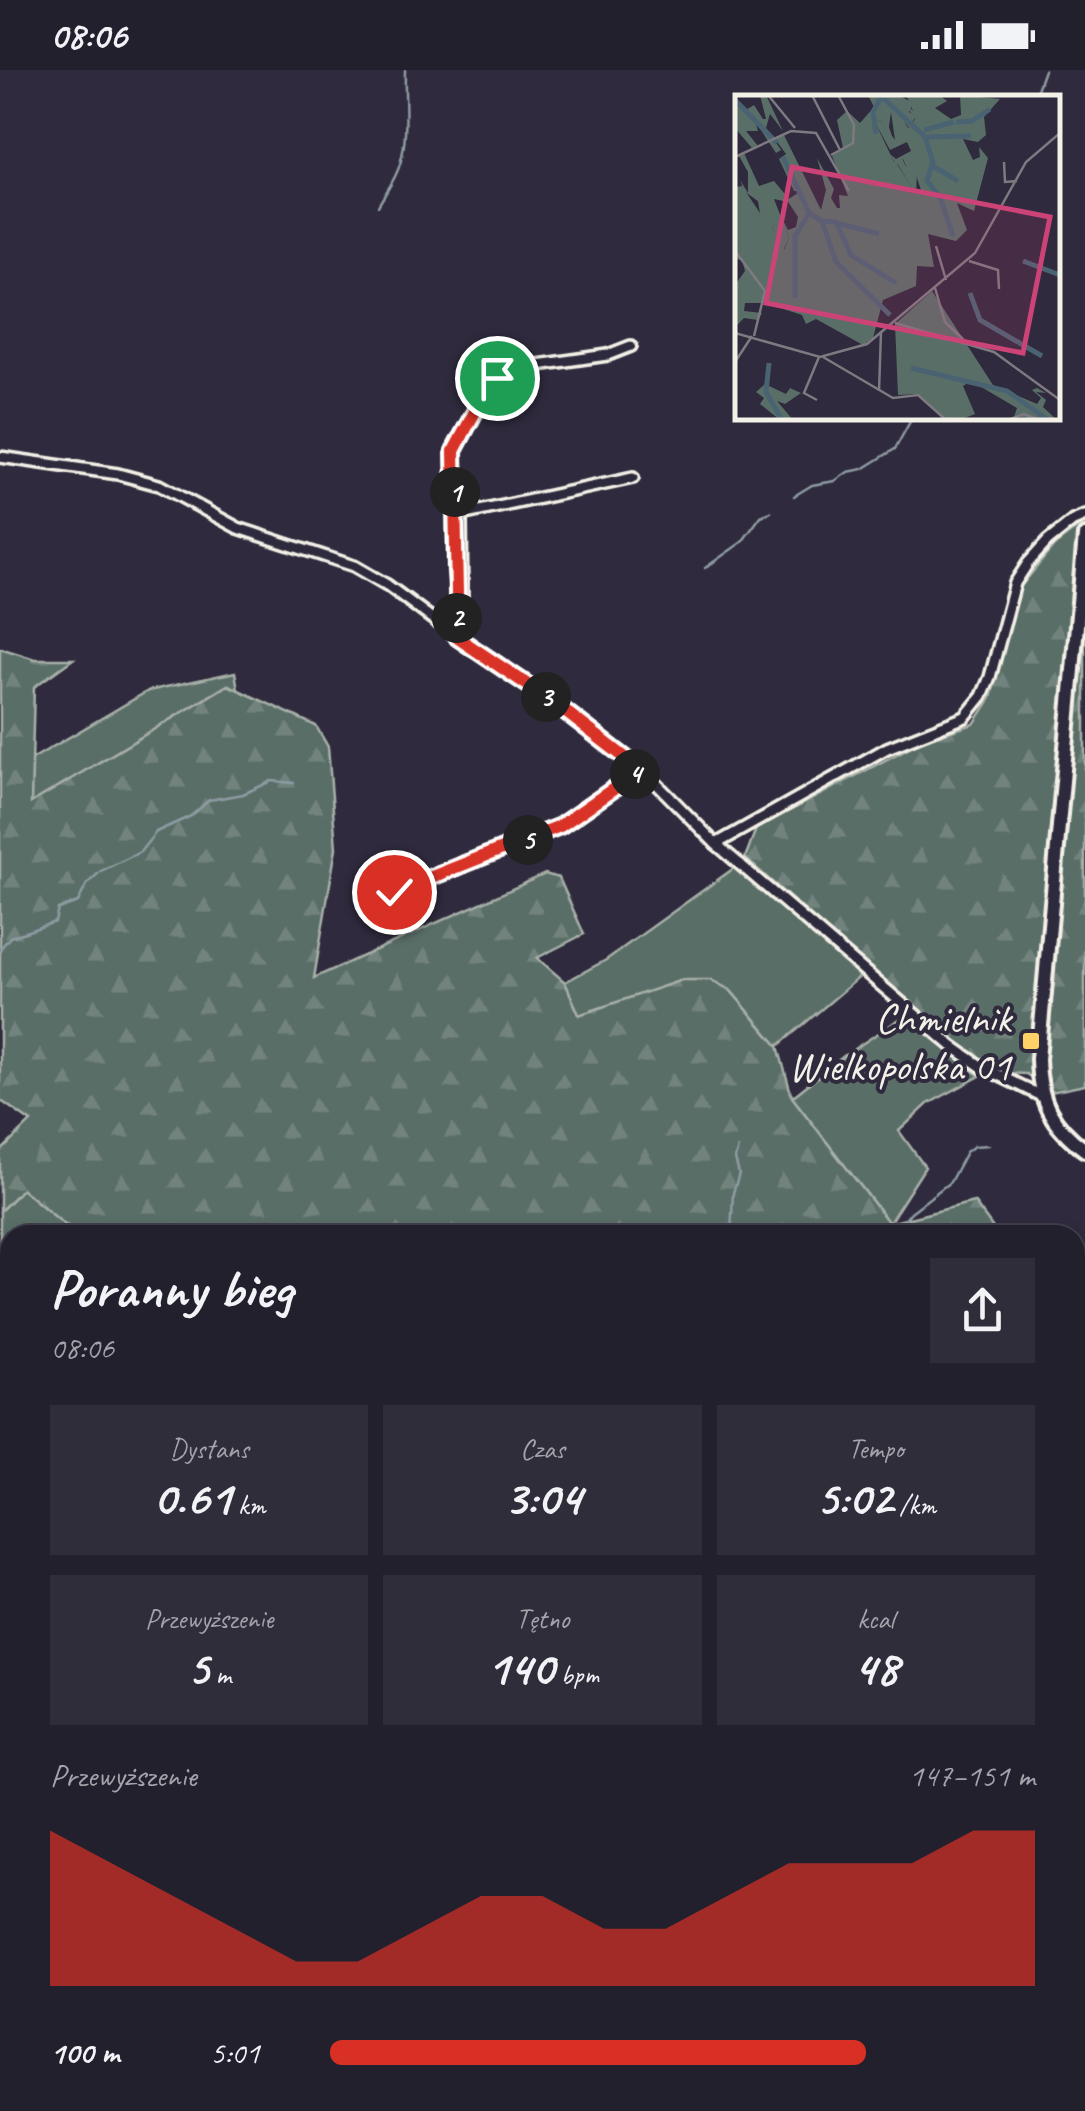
<!DOCTYPE html>
<html lang="pl">
<meta charset="utf-8">
<style>
:root{--surface:#23202e;--page:#2f2d3a;--text:#f1f3f6;--muted:#a3a3aa;--line:#403e4a;--accent:#d93025}
body{margin:0;font-family:Caveat,sans-serif;background:var(--page);color:var(--text);height:100vh;display:flex;flex-direction:column;font-size:38px;white-space:nowrap}
*{box-sizing:border-box;margin:0}
p{font-size:32px;color:var(--muted)}
.icon{flex:none;width:55px;height:55px;fill:none;stroke:currentColor;stroke-width:2;stroke-linecap:round;stroke-linejoin:round}
.map{position:relative;flex:1;overflow:hidden}
.sheet{position:absolute;left:0px;top:1155px;width:1085px;height:888px;display:flex;flex-direction:column;background:var(--surface);border-radius:30px 30px 0 0;box-shadow:0 5px 15px #0003,0 0 0 2px var(--line)}
.sheet>*{flex:none}
.pin{position:absolute;display:grid;place-items:center;width:85px;height:85px;color:#fff;margin:-42px;border:5px solid #fff;border-radius:50%;box-shadow:0 2px 10px #0007}
.km{position:absolute;width:50px;height:50px;margin:-25px;border-radius:50%;background:#222;color:#fff;font-size:28px;line-height:50px;text-align:center}
.round{display:grid;place-items:center;flex:none;width:105px;height:105px;border-radius:0px;background:var(--page)}
.head{display:flex;align-items:center;justify-content:space-between;height:170px;padding:0 50px}
h1{font-size:55px;font-weight:700;line-height:75px}
.metrics{display:grid;grid-template-columns:repeat(3,1fr);gap:15px;height:170px;padding:10px 50px}
.metrics div{display:grid;align-content:center;border-radius:0px;background:var(--page);text-align:center}
.metrics b{font-size:50px;font-weight:700}
.metrics small{font-size:28px;font-weight:400}
.metrics p{font-size:28px}
.chart{height:280px;padding:20px 50px}
.chart p{display:flex;justify-content:space-between}
.chart svg{width:100%;height:180px;margin-top:10px;fill:var(--accent);opacity:.7}
ul{padding:0 50px;list-style:none;font-size:32px}
li{display:grid;grid-template-columns:160px 120px 1fr;align-items:center;height:75px}
li i{height:25px;border-radius:12px;background:var(--accent)}
.status{display:flex;justify-content:space-between;align-items:center;height:70px;padding:0 50px;background:var(--surface);direction:ltr}
.status svg{height:28px;fill:currentColor}
.map>svg:first-child{display:block}
.green{fill:#5a6e68;stroke:#a7b0a8;stroke-width:2.5}
.forest{fill:url(#forest-firs);stroke:#a7b0a8;stroke-width:2.5}
.lines{fill:none;stroke-linecap:round;stroke-linejoin:round}
.stream{stroke:#8e9ca2;stroke-width:2.5}
.street-casing{stroke:#f4f1e8;stroke-width:16}
.secondary-casing{stroke:#f4f1e8;stroke-width:20}
.street{stroke:#2f2a3d;stroke-width:9}
.secondary{stroke:#2f2a3d;stroke-width:12}
.route-casing{stroke:#fff;stroke-width:20}
.route{stroke:#d93025;stroke-width:12}
.poi-dot{fill:#ffd166;stroke:#2f2a3d;stroke-width:4}
.labels{text-anchor:middle;stroke-width:8;stroke-linejoin:round;paint-order:stroke}
.poi-label{font-size:42px;fill:#f4f1e8;stroke:#2f2a3d;text-anchor:end}
.inset-river{fill:none;stroke:#4a6373;stroke-width:5}
.inset-road{fill:none;stroke:#7e7a81;stroke-width:2.5}
.view{fill:#cc4377;fill-opacity:0.15;stroke:#cc4377;stroke-width:5}
.inset-edge{fill:none;stroke:#f4f1e8;stroke-width:5}
</style>
<div class="status"><b>08:06</b><svg viewBox="0 0 49 12"><path d="M0 12V9h3v3zM5 12V6h3v6zM10 12V3h3v9zM15 12V0h3v12zM26 1h20v11H26zM47 4h2v5h-2z"/></svg></div>
<div class="map">
<svg width="1085" height="2041" viewBox="0 0 1085 2041">
<defs>
<pattern id="forest-firs" width="22" height="20" patternUnits="userSpaceOnUse" patternTransform="scale(2.5)"><rect width="22" height="20" fill="#5a6e68"/><path d="M5 1l3.5 6h-7zM16 11l3.5 6h-7z" fill="#72837e"/></pattern>
</defs>
<rect width="100%" height="100%" fill="#2f2a3d"/>
<filter id="ink" filterUnits="userSpaceOnUse"><feTurbulence type="fractalNoise" baseFrequency=".01" numOctaves="2"/><feDisplacementMap in="SourceGraphic" scale="20" xChannelSelector="R" yChannelSelector="G"/><feConvolveMatrix kernelMatrix="1 2 1 2 8 2 1 2 1" color-interpolation-filters="sRGB"/></filter>
<g filter="url(#ink)">
<g class="green">
<polygon points="235,602 238,619 228,615 30,734 32,689 148,621"/>
<polygon points="734,798 863,904 778,976 730,920 682,911 579,945 565,912 606,890"/>
<polygon points="904,946 980,1006 928,1034 899,1061 925,1097 889,1153 792,1027 845,985"/>
<polygon points="22,1119 70,1159 72,1165 10,1165 10,1273 0,1282 0,1141"/>
<polygon points="442,2033 582,2033 575,2041 432,2041"/>
</g>
<g class="forest">
<polygon points="1085,452 1085,1015 1051,1022 1026,1004 1005,1003 978,988 908,932 745,788 756,759 923,670 974,654 991,628 1021,516 1054,476"/>
<polygon points="0,578 35,589 73,589 34,617 31,733 228,615 316,656 328,677 336,778 314,908 545,804 559,808 584,864 537,888 565,912 579,945 682,910 711,910 730,920 778,976 792,1027 889,1153 974,1132 998,1165 72,1165 70,1159 22,1119 0,1141 0,1082 31,1052 0,1030"/>
<polygon points="1075,1190 1085,1190 1085,2041 709,2041 715,2038 725,2039 721,2032 1075,2032"/>
<polygon points="10,1273 10,1634 0,1646 0,1282"/>
<polygon points="10,1969 10,2032 133,2033 120,2041 0,2041 0,1977"/>
</g>
<g class="lines">
<g class="stream">
<polyline points="1034,28 1044,0"/>
<path d="M 378,136 C 385,123 396,109 400,94 C 409,64 404,31 405,0"/>
<polyline points="794,426 812,415 835,411 848,402 863,399 895,379 912,348"/>
<polyline points="705,498 742,472 761,446 771,442"/>
<polyline points="0,879 10,867 55,852 58,839 78,832 87,814 101,801 140,782 156,762 191,746 209,730 243,724 272,711 294,713"/>
<polyline points="731,1165 733,1123 739,1104 735,1089 738,1078"/>
<polyline points="892,1165 911,1142 950,1112 966,1082 974,1076 989,1075"/>
<polyline points="45,2041 56,2032"/>
</g>
<defs>
<g id="street">
<polyline points="0,387 118,404 159,415 238,458 354,496 387,515 458,568 553,632 650,707 716,774 952,976 982,997 1041,1026"/>
<polyline points="462,531 461,445 633,408"/>
<polyline points="460,564 454,501 453,381 488,317 497,308 523,297 608,285 631,276"/>
<polyline points="716,774 887,678 965,647 982,626 990,607 1015,513 1028,493 1048,471 1073,451 1085,446"/>
<polyline points="394,822 560,756 641,700"/>
<polyline points="0,1655 10,1644"/>
</g>
<path id="secondary" d="M 1085,466 L 1038,989 C 1039,1031 1051,1055 1085,1080"/>
</defs>
<use href="#street" class="street-casing"/>
<use href="#secondary" class="secondary-casing"/>
<use href="#street" class="street"/>
<use href="#secondary" class="secondary"/>
</g>
</g>
<g class="lines" filter="url(#ink)">
<defs>
<polyline id="route" points="394,822 560,756 641,700 553,632 458,568 454,381 488,317 497,308"/>
</defs>
<use href="#route" class="route-casing"/>
<use href="#route" class="route"/>
</g>
<rect class="poi-dot" x="1021" y="961" width="20" height="20" rx="5"/>
<g class="labels">
<g class="poi-label">
<text x="1011" y="962">Chmielnik<tspan x="1011" dy="48">Wielkopolska 01</tspan></text>
</g>
</g>
<g transform="translate(735 25)">
<rect width="325" height="325" fill="#2f2a3d"/>
<path d="M 25,0 L 31,0 L 48,36 L 35,19 L 31,33 L 46,55 L 41,58 L 20,26 L 23,36 L 11,36 L 23,51 L 17,53 L 0,33 L 0,6 L 9,16 L 19,10 L 28,24 L 31,24 ZM 163,0 L 178,8 L 174,17 L 181,21 L 174,33 L 169,26 L 183,52 L 181,100 L 162,68 L 171,71 L 168,64 L 160,68 L 155,59 L 161,64 L 176,56 L 172,47 L 155,55 L 141,29 L 145,25 L 160,45 L 155,10 ZM 9,58 L 24,91 L 39,86 L 49,98 L 53,107 L 39,104 L 54,143 L 48,156 L 37,131 L 29,136 L 34,130 L 24,107 L 9,96 L 5,85 L 13,98 L 13,77 L 4,61 Z" fill="#5a6e68"/>
<path d="M 133,0 L 163,0 L 160,5 L 168,16 L 156,17 L 154,32 L 159,47 L 145,25 L 141,29 L 159,67 L 167,63 L 171,72 L 162,69 L 181,99 L 186,95 L 175,63 L 183,52 L 166,28 L 174,33 L 180,24 L 165,1 L 178,16 L 171,0 L 204,0 L 212,6 L 200,13 L 216,24 L 226,20 L 225,0 L 265,4 L 249,22 L 251,40 L 243,47 L 228,44 L 238,65 L 245,62 L 244,52 L 253,63 L 239,116 L 222,108 L 232,135 L 221,146 L 193,139 L 199,172 L 182,171 L 181,191 L 148,205 L 138,243 L 128,250 L 81,224 L 71,229 L 67,220 L 30,208 L 10,208 L 9,216 L 27,218 L 23,225 L 9,223 L 2,230 L 0,190 L 10,176 L 7,165 L 0,164 L 0,92 L 7,91 L 25,118 L 22,101 L 49,155 L 54,143 L 42,114 L 53,135 L 61,132 L 63,122 L 52,105 L 66,96 L 59,96 L 44,64 L 51,59 L 40,44 L 49,40 L 86,115 L 91,95 L 82,63 L 99,94 L 96,103 L 102,113 L 105,113 L 104,100 L 113,101 L 97,61 L 108,53 L 102,25 L 112,16 L 125,28 L 139,12 ZM 197,196 L 258,290 L 302,309 L 306,303 L 297,295 L 302,293 L 311,298 L 301,297 L 311,305 L 308,312 L 322,325 L 279,322 L 282,313 L 236,286 L 228,291 L 240,319 L 227,324 L 209,323 L 183,299 L 163,300 L 160,229 ZM 30,289 L 51,299 L 55,293 L 66,298 L 50,309 L 42,306 L 58,325 L 45,325 L 25,309 L 29,303 L 21,297 Z" fill="#5a6e68"/>
<path class="inset-river" d="M 145,0 L 190,42 L 198,67 L 192,86 L 205,102 L 218,141M 0,5 L 42,48M 221,27 L 237,26 L 255,14M 189,35 L 219,27M 141,39 L 138,17 L 145,4M 191,42 L 236,41M 48,62 L 74,118 L 87,126 L 101,167 L 155,220M 196,70 L 223,86M 87,126 L 101,127 L 116,160 L 161,188M 102,128 L 144,139M 288,166 L 325,180M 235,198 L 245,225 L 307,261M 60,203 L 60,141 L 73,120M 34,268 L 31,297 L 47,325M 176,273 L 272,296 L 313,325"/>
<path class="inset-road" d="M 33,0 L 60,33M 77,0 L 105,55M 96,60 L 118,48 L 119,30 L 103,0M 0,62 L 56,36 L 81,38 L 114,96M 269,67 L 270,87 L 282,86M 201,151 L 211,185M 0,156 L 30,196 L 19,241M 234,166 L 263,175 L 264,194M 200,193 L 210,227 L 232,248M 160,228 L 259,257 L 325,305M 0,238 L 85,262 L 132,249 L 240,158 L 291,67 L 325,38M 88,262 L 158,303 L 183,300 L 211,325M 0,267 L 17,241M 144,296 L 146,237M 82,305 L 69,298 L 84,262M 273,325 L 289,319 L 304,325"/>
<path class="view" d="M 57,72 L 315,122 L 288,258 L 31,208 Z"/>
<rect width="325" height="325" class="inset-edge"/>
</g>
</svg>
<div class="pin" style="left:497px;top:308px;background:#1e9e55"><svg class="icon" aria-label="arrive" viewBox="0 0 24 24"><path d="M6 21V4h12l-3 4 3 4H6"/></svg></div>
<div class="pin" style="left:394px;top:822px;background:#d93025"><svg class="icon" aria-label="check" viewBox="0 0 24 24"><path d="M5 12l5 5 9-10"/></svg></div>
<b class="km" style="left:455px;top:422px">1</b>
<b class="km" style="left:457px;top:548px">2</b>
<b class="km" style="left:546px;top:627px">3</b>
<b class="km" style="left:635px;top:704px">4</b>
<b class="km" style="left:528px;top:770px">5</b>
<section class="sheet">
<div class="head"><div><h1>Poranny bieg</h1><p>08:06</p></div><a class="round"><svg class="icon" aria-label="share" viewBox="0 0 24 24"><path d="M12 15V3M7 8l5-5 5 5M5 13v7h14v-7"/></svg></a></div>
<div class="metrics">
<div><p>Dystans</p><b>0.61<small> km</small></b></div>
<div><p>Czas</p><b>3:04</b></div>
<div><p>Tempo</p><b>5:02<small> /km</small></b></div>
</div>
<div class="metrics">
<div><p>Przewyższenie</p><b>5<small> m</small></b></div>
<div><p>Tętno</p><b>140<small> bpm</small></b></div>
<div><p>kcal</p><b>48</b></div>
</div>
<div class="chart"><p><span>Przewyższenie</span>147–151 m</p>
<svg viewBox="0 0 160 44" preserveAspectRatio="none"><path d="M0 44V6L10 14L20 22L30 30L40 38L50 38L60 30L70 22L80 22L90 30L100 30L110 22L120 14L130 14L140 14L150 6L160 6V44z"/></svg>
</div>
<ul>
<li><b>100 m</b>5:01<i style="width:76%"></i></li>
</ul>
</section>
</div>
